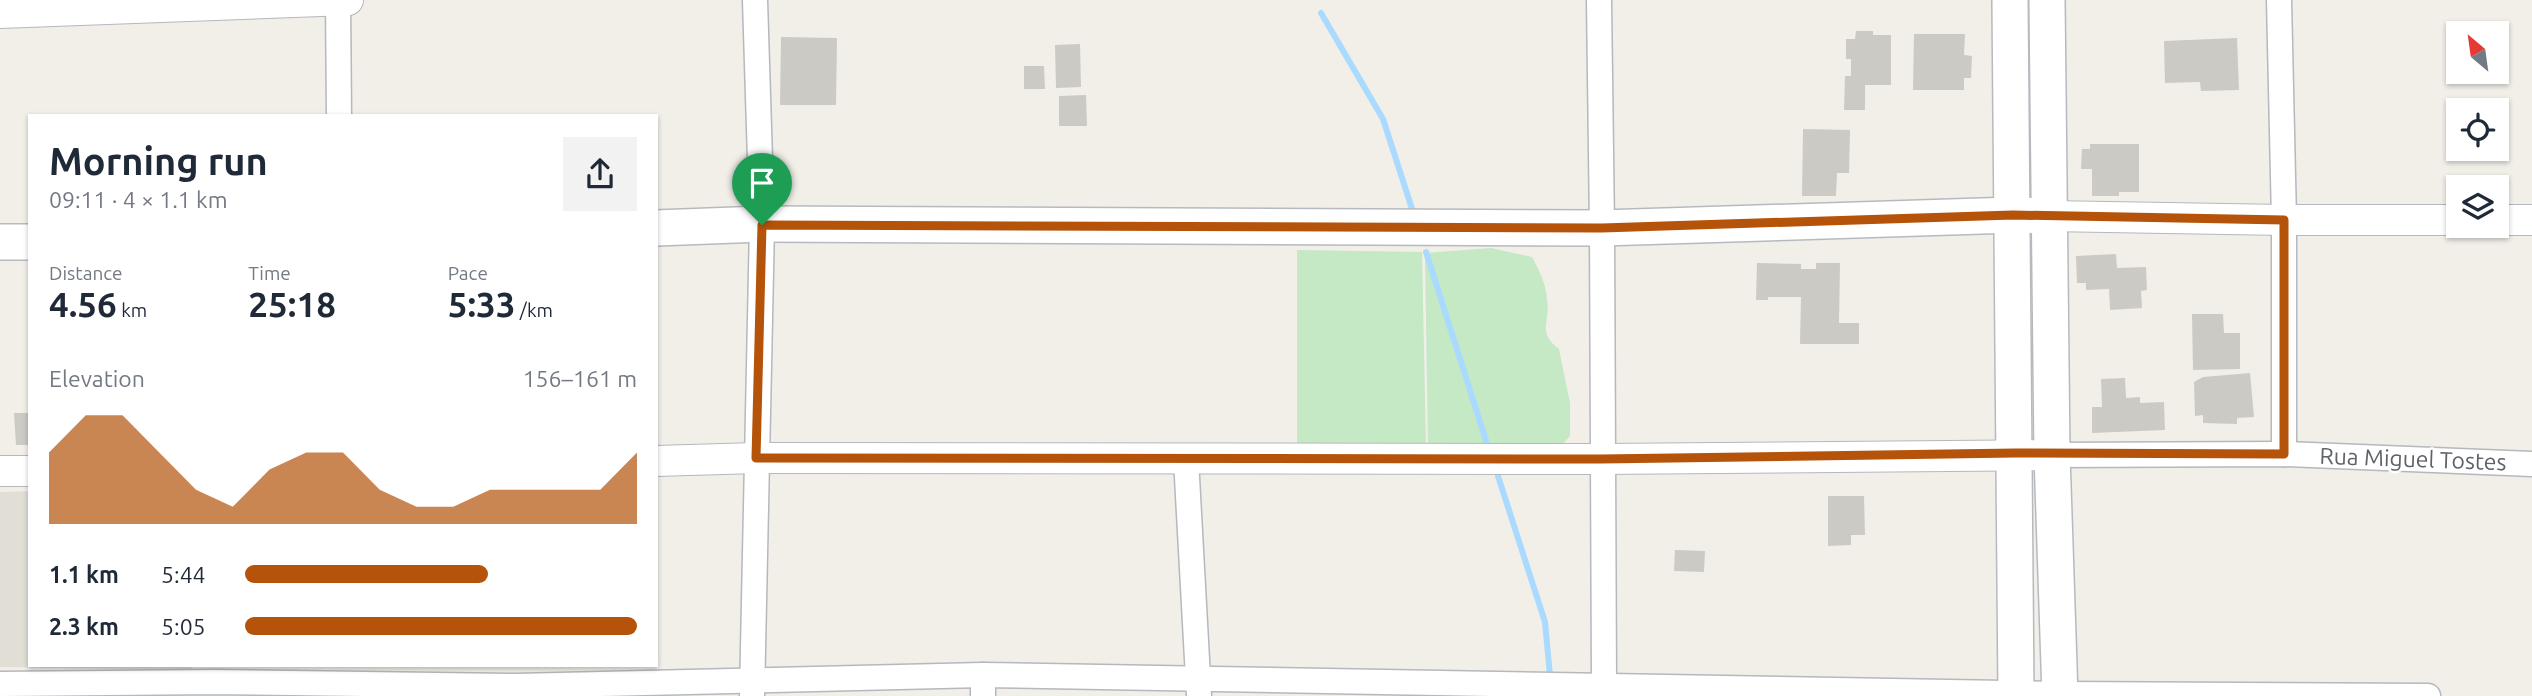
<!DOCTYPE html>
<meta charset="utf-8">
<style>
:root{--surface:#fff;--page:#f2f2f3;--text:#1f2937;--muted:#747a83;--accent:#b45309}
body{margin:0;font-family:Ubuntu,sans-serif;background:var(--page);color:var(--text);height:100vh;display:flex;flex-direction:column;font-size:26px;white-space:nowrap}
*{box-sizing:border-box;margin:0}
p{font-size:23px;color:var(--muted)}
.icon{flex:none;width:38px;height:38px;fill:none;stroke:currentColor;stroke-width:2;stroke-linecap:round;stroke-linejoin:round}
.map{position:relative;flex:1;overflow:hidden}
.drawer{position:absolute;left:28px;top:114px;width:630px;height:553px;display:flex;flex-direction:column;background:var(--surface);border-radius:0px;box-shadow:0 2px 5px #0004}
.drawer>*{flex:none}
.needle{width:46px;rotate:331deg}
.controls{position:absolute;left:2446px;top:21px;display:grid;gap:14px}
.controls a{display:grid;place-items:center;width:63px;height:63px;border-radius:0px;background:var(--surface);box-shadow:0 2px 5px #0004;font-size:35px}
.pin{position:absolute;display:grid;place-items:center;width:60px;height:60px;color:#fff;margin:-72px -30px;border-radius:50% 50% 50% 0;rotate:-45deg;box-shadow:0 0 7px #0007}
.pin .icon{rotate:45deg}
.round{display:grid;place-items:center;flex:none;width:74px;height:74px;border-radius:0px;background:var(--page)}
.summary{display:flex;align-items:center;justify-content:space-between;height:119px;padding:0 21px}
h1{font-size:38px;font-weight:600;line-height:52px}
.metrics{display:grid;grid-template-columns:repeat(3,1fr);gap:10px;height:119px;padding:7px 21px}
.metrics div{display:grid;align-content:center}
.metrics b{font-size:35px;font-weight:600}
.metrics small{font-size:19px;font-weight:400}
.metrics p{font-size:19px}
.chart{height:196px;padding:14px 21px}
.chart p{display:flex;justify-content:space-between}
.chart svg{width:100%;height:126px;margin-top:7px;fill:var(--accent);opacity:.7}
ul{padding:0 21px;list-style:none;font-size:23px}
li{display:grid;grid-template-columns:112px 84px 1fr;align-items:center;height:52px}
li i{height:18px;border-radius:9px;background:var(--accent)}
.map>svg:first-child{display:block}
.education{fill:#e1ded6}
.green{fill:#c5e8c5}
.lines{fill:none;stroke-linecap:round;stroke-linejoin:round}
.stream{stroke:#aadaff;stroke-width:6}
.building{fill:#cccac5}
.minor-casing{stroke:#b5b8bc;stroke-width:27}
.tertiary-casing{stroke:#b5b8bc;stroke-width:32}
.secondary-casing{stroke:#b6babf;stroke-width:38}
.minor{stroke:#fff;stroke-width:24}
.tertiary{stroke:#fff;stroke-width:30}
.secondary{stroke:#fff;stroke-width:35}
.route-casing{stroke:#fff;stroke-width:14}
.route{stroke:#b45309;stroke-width:9}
.labels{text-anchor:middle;stroke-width:5;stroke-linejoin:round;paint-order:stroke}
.street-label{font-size:23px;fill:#5f6368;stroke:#fff}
</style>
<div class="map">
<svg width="2532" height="696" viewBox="0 0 2532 696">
<rect width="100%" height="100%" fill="#f1efe8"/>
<polygon class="education" points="30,491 30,665 193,665 192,670 0,667 0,492"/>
<g class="green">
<path d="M 1491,248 L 1532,257 C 1539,270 1546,284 1547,299 C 1551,322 1536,332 1559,349 L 1570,403 L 1570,436 L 1558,449 L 1428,449 L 1425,253 Z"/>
<polygon points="1297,250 1422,252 1426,449 1297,446"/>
</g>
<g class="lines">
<g class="stream">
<polyline points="1321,13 1383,119 1414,215"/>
<polyline points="1426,252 1489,450"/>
<polyline points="1498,476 1545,622 1550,676"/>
</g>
</g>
<g class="building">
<polygon points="1856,31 1873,31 1873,35 1891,35 1891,85 1865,85 1865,110 1844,110 1845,76 1851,76 1851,59 1846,59 1846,39 1855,39"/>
<polygon points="1914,34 1965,34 1964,55 1972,56 1971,78 1964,78 1964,90 1913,90"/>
<polygon points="781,37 837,38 836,105 780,105"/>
<polygon points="2237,38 2239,90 2201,91 2200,82 2165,83 2164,41"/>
<polygon points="1080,44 1081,87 1056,88 1055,45"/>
<polygon points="1024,66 1044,66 1045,89 1024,89"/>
<polygon points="1086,95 1087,126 1059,126 1059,96"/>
<polygon points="1803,129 1850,130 1849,173 1837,173 1836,196 1802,196"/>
<polygon points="2090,144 2139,144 2139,192 2119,192 2119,196 2092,196 2092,169 2081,169 2082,149 2090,149"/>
<polygon points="2116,254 2117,268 2146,267 2147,290 2141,291 2142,308 2110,310 2109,289 2086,290 2086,283 2077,283 2076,256"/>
<polygon points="1757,263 1801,264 1801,269 1816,269 1816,263 1840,263 1839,323 1859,323 1859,344 1800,344 1801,297 1768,297 1768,300 1756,300"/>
<polygon points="2192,314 2223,314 2224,333 2240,333 2240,369 2193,370"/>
<polygon points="2250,373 2254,417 2237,418 2237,424 2203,423 2203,415 2195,416 2194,382 2203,377"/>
<polygon points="2125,378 2126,398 2140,397 2140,403 2164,402 2165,430 2092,433 2092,407 2102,407 2101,379"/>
<polygon points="14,413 30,413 30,445 16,445"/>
<polygon points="1828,496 1864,496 1865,535 1851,535 1851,545 1828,546"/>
<polygon points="1675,550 1705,551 1704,572 1674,571"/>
</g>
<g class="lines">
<defs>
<g id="minor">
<polyline points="338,0 339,116"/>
<polyline points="1599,0 1602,228 1604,684"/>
<polyline points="2279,0 2284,220 2284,454"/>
<polyline points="2052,455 2284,454 2532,464"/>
<polyline points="1186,459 1199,696"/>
<polyline points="983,675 983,696"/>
<polyline points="0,684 215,682 516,686 983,675 2060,694 2428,696"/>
<polyline points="752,696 762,224 755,0"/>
</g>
<g id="tertiary">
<polyline points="0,13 348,0"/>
<polyline points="2048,216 2284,220 2459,220"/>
<polyline points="2497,220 2532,220"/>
<polyline points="656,461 756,458 1601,459 2052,455"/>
<polyline points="0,471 30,471"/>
</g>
<g id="secondary">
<polyline points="2010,0 2016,696"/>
<polyline points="2047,0 2052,455 2060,696"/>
<polyline points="656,228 762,224 1602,228 2013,215 2048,216"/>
<polyline points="0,242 30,242"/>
</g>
</defs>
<use href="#minor" class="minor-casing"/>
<use href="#tertiary" class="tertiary-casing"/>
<use href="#secondary" class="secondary-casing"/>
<use href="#minor" class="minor"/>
<use href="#tertiary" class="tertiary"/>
<use href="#secondary" class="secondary"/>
</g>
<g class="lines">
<defs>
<polygon id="route" points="2013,215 2284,220 2284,454 2015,453 1601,459 756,458 762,225 1602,228"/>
</defs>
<use href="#route" class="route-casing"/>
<use href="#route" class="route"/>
</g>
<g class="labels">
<g class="street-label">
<text transform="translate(2413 459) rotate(2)" y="8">Rua Miguel Tostes</text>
</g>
</g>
</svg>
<div class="controls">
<a><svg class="needle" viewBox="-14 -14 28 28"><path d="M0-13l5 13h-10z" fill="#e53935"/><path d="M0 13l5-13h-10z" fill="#747a83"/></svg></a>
<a><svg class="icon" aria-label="locate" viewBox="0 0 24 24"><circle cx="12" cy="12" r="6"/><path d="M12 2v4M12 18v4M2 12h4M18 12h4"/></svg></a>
<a><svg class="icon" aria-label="layers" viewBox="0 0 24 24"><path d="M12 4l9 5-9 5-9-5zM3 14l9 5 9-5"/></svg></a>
</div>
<div class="pin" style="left:762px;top:225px;background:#1e9e55"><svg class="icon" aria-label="arrive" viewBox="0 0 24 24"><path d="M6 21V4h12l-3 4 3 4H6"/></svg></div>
<section class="drawer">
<div class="summary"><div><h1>Morning run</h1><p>09:11 · 4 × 1.1 km</p></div><a class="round"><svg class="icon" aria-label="share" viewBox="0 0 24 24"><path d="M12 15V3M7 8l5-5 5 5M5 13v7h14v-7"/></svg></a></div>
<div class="metrics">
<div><p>Distance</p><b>4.56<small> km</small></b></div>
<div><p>Time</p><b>25:18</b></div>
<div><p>Pace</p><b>5:33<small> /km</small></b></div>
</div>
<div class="chart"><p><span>Elevation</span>156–161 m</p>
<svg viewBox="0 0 160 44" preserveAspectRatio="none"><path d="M0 44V19L10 6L20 6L30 19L40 32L50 38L60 25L70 19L80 19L90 32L100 38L110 38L120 32L130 32L140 32L150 32L160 19V44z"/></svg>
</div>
<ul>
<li><b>1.1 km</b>5:44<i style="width:62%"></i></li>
<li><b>2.3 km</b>5:05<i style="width:100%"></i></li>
</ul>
</section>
</div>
